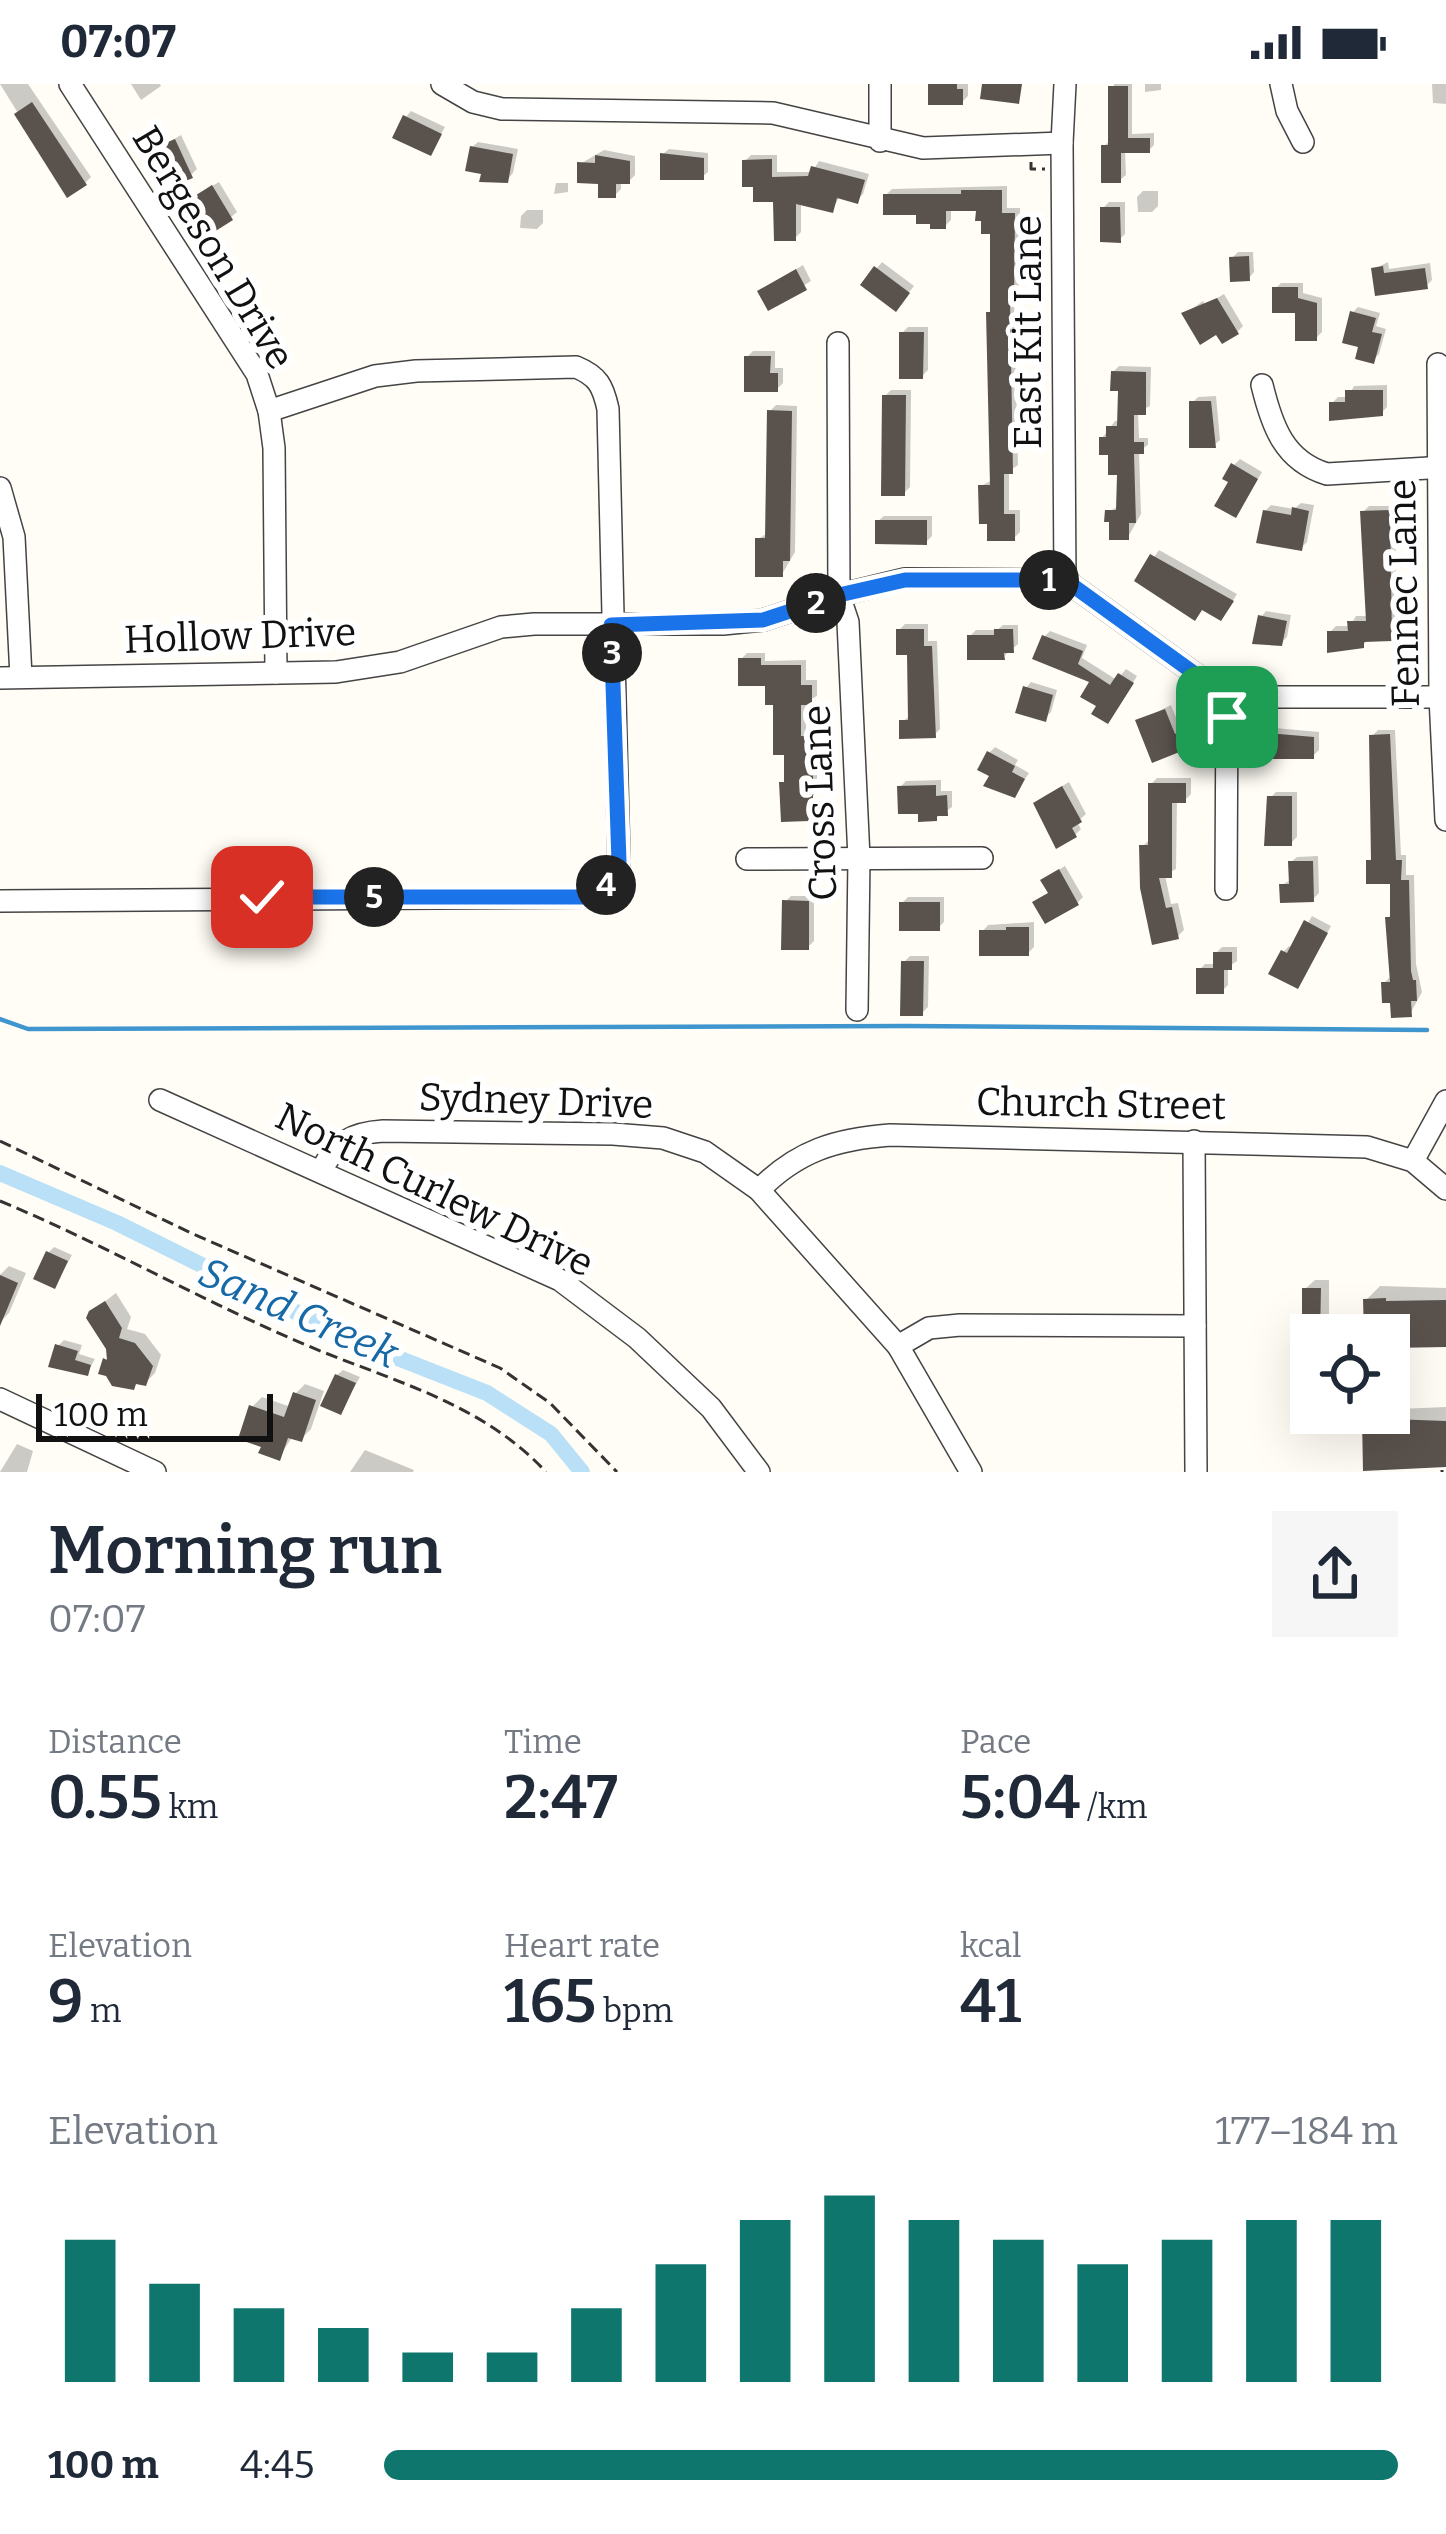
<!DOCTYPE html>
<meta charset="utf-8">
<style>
:root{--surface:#fff;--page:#f6f6f7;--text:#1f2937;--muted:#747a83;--accent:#0f766e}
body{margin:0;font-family:Bitter,serif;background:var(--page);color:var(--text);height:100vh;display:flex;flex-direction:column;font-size:45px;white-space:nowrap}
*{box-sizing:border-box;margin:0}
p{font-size:39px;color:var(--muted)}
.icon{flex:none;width:66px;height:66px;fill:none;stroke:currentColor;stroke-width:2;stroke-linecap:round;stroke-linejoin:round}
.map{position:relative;height:1388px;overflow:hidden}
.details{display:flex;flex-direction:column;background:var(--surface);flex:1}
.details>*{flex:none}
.controls{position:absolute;left:1290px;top:1230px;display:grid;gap:24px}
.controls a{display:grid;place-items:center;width:120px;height:120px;border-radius:0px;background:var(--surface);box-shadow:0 12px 48px #0002;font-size:60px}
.scale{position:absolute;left:36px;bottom:30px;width:237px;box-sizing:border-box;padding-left:12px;border:6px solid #111;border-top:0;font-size:33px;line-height:42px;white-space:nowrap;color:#111;-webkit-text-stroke:9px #fff;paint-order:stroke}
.pin{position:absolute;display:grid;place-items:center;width:102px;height:102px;color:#fff;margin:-51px;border-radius:24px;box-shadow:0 6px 18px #0006}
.km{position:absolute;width:60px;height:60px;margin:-30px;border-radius:50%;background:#222;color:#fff;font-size:33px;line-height:60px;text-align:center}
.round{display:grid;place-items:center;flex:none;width:126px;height:126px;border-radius:0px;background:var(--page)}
.overview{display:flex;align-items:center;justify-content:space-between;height:204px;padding:0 48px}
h1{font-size:66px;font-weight:600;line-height:90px}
.figures{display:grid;grid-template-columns:repeat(3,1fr);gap:18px;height:204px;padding:12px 48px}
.figures div{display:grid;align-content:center}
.figures b{font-size:60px;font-weight:600}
.figures small{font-size:33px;font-weight:400}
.figures p{font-size:33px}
.chart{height:336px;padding:24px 48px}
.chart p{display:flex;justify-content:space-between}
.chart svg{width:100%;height:216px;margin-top:12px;stroke:var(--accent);stroke-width:6}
ul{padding:0 48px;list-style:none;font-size:39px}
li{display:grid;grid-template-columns:192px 144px 1fr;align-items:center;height:90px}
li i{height:30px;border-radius:15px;background:var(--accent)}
.status{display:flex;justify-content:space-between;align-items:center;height:84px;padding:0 60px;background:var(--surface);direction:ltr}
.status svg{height:33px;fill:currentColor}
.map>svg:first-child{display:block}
.shadow{fill:#0003}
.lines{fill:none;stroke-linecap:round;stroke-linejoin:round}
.stream{stroke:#3f96cf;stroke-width:4.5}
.canal{stroke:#b9e0f7;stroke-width:16}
.building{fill:#5a524d}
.minor-casing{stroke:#444;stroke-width:24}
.path{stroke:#333;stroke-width:3;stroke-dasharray:12 6;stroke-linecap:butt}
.minor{stroke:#fff;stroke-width:21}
.route-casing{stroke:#fff;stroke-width:24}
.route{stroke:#1a73e8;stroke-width:15}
.labels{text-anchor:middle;stroke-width:12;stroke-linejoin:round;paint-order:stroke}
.street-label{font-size:39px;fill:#111;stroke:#fff}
.water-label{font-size:42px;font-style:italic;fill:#1768a6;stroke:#fff}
</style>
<div class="status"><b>07:07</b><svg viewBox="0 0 49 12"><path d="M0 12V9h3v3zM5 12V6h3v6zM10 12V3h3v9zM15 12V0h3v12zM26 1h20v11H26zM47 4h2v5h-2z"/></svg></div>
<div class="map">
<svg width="1446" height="1388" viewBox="0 0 1446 1388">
<rect width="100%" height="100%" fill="#fffdf5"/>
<g class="shadow">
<polygon points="0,0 28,0 91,93 85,99 68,110"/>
<polygon points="131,0 160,0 161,2 141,16"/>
<polygon points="931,0 968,0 968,12 962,18"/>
<polygon points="1114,0 1132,0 1132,50 1154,49 1154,61 1149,66 1125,66 1126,91 1120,96 1104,62 1111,56"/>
<polygon points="1145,0 1161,0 1161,6 1145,8"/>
<polygon points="1432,0 1446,0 1446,20 1433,19"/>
<polygon points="411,27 445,43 430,69 406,33"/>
<polygon points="181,51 197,85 191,91 159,64"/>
<polygon points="478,58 518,65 513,89 507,96 484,87 472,63"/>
<polygon points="669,65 708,69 708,88 702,93 663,70"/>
<polygon points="604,66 635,72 635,91 629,97 621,97 621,105 615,111 580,80"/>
<polygon points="751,71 777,71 777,88 812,88 819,77 869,90 863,110 857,116 840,112 832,126 801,118 801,148 795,154 776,115 756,100 745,77"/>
<polygon points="219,98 237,128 231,133 202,108"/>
<polygon points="556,99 568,99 568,108 554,110"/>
<polygon points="1007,102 1007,124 1020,124 1019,206 1014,210 1018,381 1009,387 1009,426 1020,426 1020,448 1014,454 990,437 981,402 992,396 989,229 993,224 993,147 979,124 951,124 951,136 945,142 886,111 892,105"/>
<polygon points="1143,107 1158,107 1158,122 1152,128 1138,128 1137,113"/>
<polygon points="1109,118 1125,118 1125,150 1119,156 1103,124"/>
<polygon points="527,126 543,126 543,139 537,145 520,144 521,132"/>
<polygon points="1238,168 1253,168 1254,188 1249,194 1232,174"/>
<polygon points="882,178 914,202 901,218 864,200"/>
<polygon points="1388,178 1389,185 1430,179 1432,196 1426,202 1377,208 1374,185"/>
<polygon points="803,181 811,197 769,223 760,207"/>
<polygon points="1281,199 1303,199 1303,209 1322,214 1322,248 1316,254 1298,226 1275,205"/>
<polygon points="1224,210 1243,242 1237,248 1217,247 1185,230 1203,217 1205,221"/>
<polygon points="1358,223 1380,229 1376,242 1386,245 1379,270 1373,276 1362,261 1352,229"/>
<polygon points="908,243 928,243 928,286 922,292 902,249"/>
<polygon points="753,267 775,267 775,284 783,284 783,299 777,305 747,273"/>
<polygon points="1119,282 1151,283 1150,322 1138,328 1139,354 1148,354 1148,361 1139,367 1141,430 1128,453 1108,428 1119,422 1120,388 1102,354 1115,337 1120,337 1121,304 1113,288"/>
<polygon points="1387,301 1387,323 1381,329 1332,319 1338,313 1348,313 1354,302"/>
<polygon points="891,306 911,306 910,403 904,409 885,312"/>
<polygon points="1216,312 1220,356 1214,361 1192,319 1198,313"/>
<polygon points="776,321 797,322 795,468 782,490 758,455 768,449 770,327"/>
<polygon points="1240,375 1262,388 1241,424 1232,397 1234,381"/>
<polygon points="1301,419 1314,421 1307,458 1301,464 1265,427 1271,421 1294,425"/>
<polygon points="1369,422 1395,422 1397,548 1391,554 1370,554 1362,562 1330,548 1336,542 1350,542 1356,532 1369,532 1363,428"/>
<polygon points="884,432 932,432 932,452 926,458 878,437"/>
<polygon points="1159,466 1237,510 1226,528 1138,496"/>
<polygon points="1266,527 1291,531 1287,553 1281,559 1261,533"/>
<polygon points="905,540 928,540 928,557 937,557 940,645 934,651 902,638 911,631 910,568 899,546"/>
<polygon points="1003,541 1018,541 1018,560 1003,573 970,552 976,546 997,546"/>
<polygon points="1050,547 1087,561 1082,574 1117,596 1126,585 1137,592 1113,631 1100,621 1094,596 1044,553"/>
<polygon points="747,569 765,569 765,577 806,576 806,596 817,596 817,612 806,618 806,647 817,647 817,707 813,712 813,728 807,734 782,700 787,695 787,668 776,618 768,599 741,575"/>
<polygon points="1031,598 1057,606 1051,628 1045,634 1026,604"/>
<polygon points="1171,621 1181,646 1186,644 1191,657 1185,663 1139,637"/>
<polygon points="1275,644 1319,648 1319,666 1313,672 1269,650"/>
<polygon points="1378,646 1395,646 1401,771 1406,771 1406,791 1414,791 1416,880 1422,908 1410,930 1384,899 1390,893 1388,834 1393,829 1393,797 1369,777 1374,772 1372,652"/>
<polygon points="995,663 1018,676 1015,681 1029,689 1015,710 993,690 989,669"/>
<polygon points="1157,694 1191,694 1191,710 1185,716 1177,716 1176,785 1165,791 1171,820 1178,819 1184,846 1178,852 1154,857 1142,763 1148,757 1151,700"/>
<polygon points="941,696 941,707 952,707 952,723 936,734 921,727 900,703 906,697"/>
<polygon points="1069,698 1086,730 1077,738 1081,745 1075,751 1043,713"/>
<polygon points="1276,708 1297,708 1297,753 1291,759 1270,714"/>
<polygon points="1318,772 1319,809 1313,815 1282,801 1292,795 1291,778 1297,773"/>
<polygon points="1065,782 1083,813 1077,819 1051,808 1050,791"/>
<polygon points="791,812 814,812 814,857 808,863 785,818"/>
<polygon points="908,813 944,813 944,838 938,844 902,819"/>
<polygon points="1312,832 1331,842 1298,902 1283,868 1289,862 1293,864"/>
<polygon points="1034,838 1034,863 1028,869 982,848 988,841"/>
<polygon points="1222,863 1237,863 1237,877 1228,883 1228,901 1222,907 1199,886 1205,880 1216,880 1216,869"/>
<polygon points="910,872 929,872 928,923 922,929 904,878"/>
<polygon points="54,1163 72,1171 55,1202 48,1169"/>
<polygon points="9,1182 26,1189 9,1229 0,1238 0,1191"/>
<polygon points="1315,1196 1329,1196 1329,1251 1311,1251 1311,1313 1305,1313 1305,1205"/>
<polygon points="1380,1202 1446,1204 1446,1263 1389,1262 1389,1251 1367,1251 1366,1216"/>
<polygon points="116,1209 131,1233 127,1245 145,1250 161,1271 155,1289 145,1299 105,1276 110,1272 91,1228"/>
<polygon points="64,1256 82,1261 79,1270 95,1275 87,1289 58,1262"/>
<polygon points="343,1286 360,1293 340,1328 337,1291"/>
<polygon points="305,1300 324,1307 311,1345 301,1355 293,1352 279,1373 252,1323 262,1313 291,1323 295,1310"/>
<polygon points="1389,1321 1398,1321 1398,1325 1446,1323 1446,1381 1365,1335 1371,1329 1389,1329"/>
<polygon points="17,1360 33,1367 27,1388 0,1388"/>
<polygon points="365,1366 414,1386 413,1388 350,1388"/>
</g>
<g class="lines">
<polyline class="stream" points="0,935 28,945 906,942 1427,946"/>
<polyline class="canal" points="0,1089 117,1139 352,1256 487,1309 551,1350 582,1388"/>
</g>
<g class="building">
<polygon points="928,0 957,0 957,5 963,5 963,21 928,21"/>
<polygon points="982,0 1022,0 1019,20 980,15"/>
<polygon points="1108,2 1128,2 1128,54 1150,54 1150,69 1121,69 1121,99 1101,99 1101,61 1108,61"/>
<polygon points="32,18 87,101 67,114 14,30"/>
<polygon points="403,31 442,50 431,72 392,54"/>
<polygon points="175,55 193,94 173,102 156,63"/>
<polygon points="470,62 513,70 508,99 479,98 481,90 465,87"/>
<polygon points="660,69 704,74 704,96 660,96"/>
<polygon points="595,71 630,77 630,100 616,100 616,114 598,114 598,100 577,99 577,78 595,79"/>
<polygon points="772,75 772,93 808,92 811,82 865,96 858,120 837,114 833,129 796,120 796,157 774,157 773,118 753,118 753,103 742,103 742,76"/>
<polygon points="212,101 233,136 214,148 193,113"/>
<polygon points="961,106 1002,106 1002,129 1015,129 1014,215 1010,215 1013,390 1004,390 1004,430 1015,430 1015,457 987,457 987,440 979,440 978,401 990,401 986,228 990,228 990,150 981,150 981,137 975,137 976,127 946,127 946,145 930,145 930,140 916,140 916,131 883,131 883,110 961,110"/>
<polygon points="1100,123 1120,123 1121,159 1100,158"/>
<polygon points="1249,172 1250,197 1230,198 1229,173"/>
<polygon points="874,182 910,209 896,228 860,201"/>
<polygon points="1383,182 1384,189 1425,184 1428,205 1375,212 1371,184"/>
<polygon points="796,185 807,206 768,227 757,207"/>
<polygon points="1272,203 1298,203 1298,214 1317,219 1317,257 1295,257 1295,229 1272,229"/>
<polygon points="1217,214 1239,250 1222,260 1216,251 1200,261 1181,229"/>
<polygon points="1350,227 1376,234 1372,248 1382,250 1374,280 1355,275 1358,263 1342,259"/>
<polygon points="899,248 924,248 923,295 899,295"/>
<polygon points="744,272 771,272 770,289 778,289 778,308 744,308"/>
<polygon points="1111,287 1146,288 1146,331 1134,331 1134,358 1144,358 1144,370 1134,370 1136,439 1129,439 1129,456 1109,456 1109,438 1104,438 1105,426 1116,426 1117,391 1108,391 1108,371 1099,371 1099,353 1106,353 1106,342 1117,342 1118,307 1110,307"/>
<polygon points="1345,306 1383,306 1383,332 1329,337 1329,318 1345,318"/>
<polygon points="882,311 906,311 905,412 881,412"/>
<polygon points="1189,317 1211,317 1216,364 1189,364"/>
<polygon points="767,326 792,327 790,477 783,477 783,493 755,493 755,454 765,454"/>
<polygon points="1231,379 1258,395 1236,434 1214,422 1228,398 1222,395"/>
<polygon points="1292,423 1309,427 1302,467 1256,459 1263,426 1291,431"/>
<polygon points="1390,426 1392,557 1364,558 1364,564 1327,569 1327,547 1348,547 1347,537 1366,537 1360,427"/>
<polygon points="875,436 927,436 927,461 875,460"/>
<polygon points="1150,470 1234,517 1221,537 1202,526 1195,537 1134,497"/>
<polygon points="1258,531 1287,537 1282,562 1252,560"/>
<polygon points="896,545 924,545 924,562 932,562 936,654 899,655 899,636 908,636 907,571 896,571"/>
<polygon points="994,545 1013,545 1014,569 1004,569 1005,576 967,576 967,551 994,551"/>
<polygon points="1042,551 1083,567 1078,580 1110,601 1118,589 1134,599 1108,640 1091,630 1096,622 1080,613 1089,598 1032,575"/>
<polygon points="738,574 761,574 761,581 801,581 801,601 812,601 812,621 801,621 801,652 813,652 813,716 808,716 809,737 781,738 779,698 784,698 784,671 773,671 773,621 765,621 765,602 738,602"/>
<polygon points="1023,602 1053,611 1046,638 1015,629"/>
<polygon points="1165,625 1175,650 1180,648 1187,665 1152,679 1135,636"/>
<polygon points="1266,649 1314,653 1314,675 1266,675"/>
<polygon points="1390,650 1396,776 1402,776 1401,796 1409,796 1411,887 1413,896 1416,896 1417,917 1411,917 1412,933 1391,934 1390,919 1382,919 1381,898 1390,898 1385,833 1390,833 1390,800 1366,800 1366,776 1371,776 1369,651"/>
<polygon points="987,667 1015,682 1012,688 1025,695 1015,714 983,702 989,692 977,686"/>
<polygon points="1148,699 1186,699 1186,719 1172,719 1172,794 1159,794 1166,824 1172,823 1179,855 1152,861 1140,804 1139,761 1148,761"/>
<polygon points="936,701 936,712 947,711 948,732 937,732 937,737 918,738 918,730 898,730 897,702"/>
<polygon points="1062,702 1082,738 1072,744 1077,753 1056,765 1033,719"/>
<polygon points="1267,712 1292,712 1292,762 1264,762"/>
<polygon points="1288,777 1313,777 1314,818 1280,819 1279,800 1289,800"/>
<polygon points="1059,785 1079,821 1045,840 1032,818 1048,809 1040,796"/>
<polygon points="782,816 809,817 809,866 781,866"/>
<rect x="899" y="818" width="41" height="29"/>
<polygon points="1304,836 1328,849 1298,905 1268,890 1281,866 1287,869"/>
<polygon points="1006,843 1029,843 1029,872 979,872 979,846 1006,846"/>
<polygon points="1213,868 1232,868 1232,886 1224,886 1224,910 1196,910 1196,884 1213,884"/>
<polygon points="901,877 924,877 923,932 900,932"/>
<polygon points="46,1167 68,1177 55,1205 33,1195"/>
<polygon points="0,1191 18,1199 0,1242"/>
<polygon points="1302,1204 1321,1204 1320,1251 1302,1251"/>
<polygon points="1386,1214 1386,1217 1446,1216 1446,1263 1389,1264 1389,1251 1364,1251 1363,1215"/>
<polygon points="105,1217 122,1244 119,1254 135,1259 153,1282 146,1302 136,1300 134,1306 112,1302 106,1292 98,1290 103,1274 107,1276 106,1265 86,1234 89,1227"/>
<polygon points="55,1260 78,1267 75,1276 91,1281 88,1292 48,1283"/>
<polygon points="335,1290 356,1299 341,1331 320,1322"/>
<polygon points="293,1308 316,1316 302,1358 288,1354 280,1377 258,1369 261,1363 238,1355 249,1321 284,1333"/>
<polygon points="1362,1334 1446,1337 1446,1383 1363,1387"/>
</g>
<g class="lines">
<defs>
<g id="minor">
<polyline points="70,0 257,290 269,327 274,364 276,589"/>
<polyline points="442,0 473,18 502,25 773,29 923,64 1062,59"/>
<polyline points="1281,0 1287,27 1303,58"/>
<polyline points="880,57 880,0"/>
<polyline points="838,259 839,511 848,538 859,774 857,926"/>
<polyline points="1438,280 1440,613 1446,736"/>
<path d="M 1262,301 C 1272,342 1284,377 1327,390 L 1446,383"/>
<polyline points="0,404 14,453 21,593"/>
<polyline points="1065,496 1062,59 1065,0"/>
<polyline points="0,594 336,588 400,578 501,543 534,540 723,540 763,536 839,511 905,495 1044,496 1065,496 1227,613 1440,613"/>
<polyline points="747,775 982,774"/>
<polyline points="1226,805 1227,613"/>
<path d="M 0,817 L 585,813 L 613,795 L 619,778 L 608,325 C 603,302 598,292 576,283 L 416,287 L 375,292 L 269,327"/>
<polyline points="160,1016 560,1196 637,1254 711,1324 759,1388"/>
<polyline points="1194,1057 1196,1388"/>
<polyline points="1413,1077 1446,1017"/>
<path d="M 321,1087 C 336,1058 352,1049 383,1047 L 613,1050 L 663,1054 L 705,1068 L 759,1106 L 898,1262 L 971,1388"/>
<path d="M 759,1106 C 797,1067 836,1055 890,1051 L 1367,1063 L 1413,1077 L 1446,1105"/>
<polyline points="898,1262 929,1244 960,1241 1195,1242"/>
<polyline points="0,1315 155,1388"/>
</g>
</defs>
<use href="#minor" class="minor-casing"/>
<g class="path">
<polyline points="1031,78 1031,85 1045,85"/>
<polyline points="0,1057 191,1149 500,1284 550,1319 617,1388"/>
<path d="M 0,1117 C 104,1160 202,1217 306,1261 C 391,1297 481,1318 546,1388"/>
<polyline points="1442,1386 1442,1388"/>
</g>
<use href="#minor" class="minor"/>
</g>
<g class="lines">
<defs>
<polyline id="route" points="262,813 585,813 613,795 619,778 611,541 763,536 839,511 905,496 1065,496 1227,613 1227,633"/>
</defs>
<use href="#route" class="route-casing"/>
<use href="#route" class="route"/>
</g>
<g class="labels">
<g class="street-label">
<text transform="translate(214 163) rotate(59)" y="14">Bergeson Drive</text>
<text transform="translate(1027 248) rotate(-90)" y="14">East Kit Lane</text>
<text transform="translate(1403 509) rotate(-91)" y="14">Fennec Lane</text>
<text transform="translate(240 551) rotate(-2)" y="14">Hollow Drive</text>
<text transform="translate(819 719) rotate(-92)" y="14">Cross Lane</text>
<text transform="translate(536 1016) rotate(2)" y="14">Sydney Drive</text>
<text transform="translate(1101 1019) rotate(1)" y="14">Church Street</text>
<text transform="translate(435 1105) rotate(26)" y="14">North Curlew Drive</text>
</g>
<g class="water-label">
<text transform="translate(299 1228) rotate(24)" y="15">Sand Creek</text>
</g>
</g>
</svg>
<div class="controls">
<a><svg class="icon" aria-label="locate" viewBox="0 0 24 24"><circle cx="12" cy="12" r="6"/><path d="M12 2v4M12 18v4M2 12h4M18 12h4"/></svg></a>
</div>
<div class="scale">100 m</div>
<div class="pin" style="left:1227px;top:633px;background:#1e9e55"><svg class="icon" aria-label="arrive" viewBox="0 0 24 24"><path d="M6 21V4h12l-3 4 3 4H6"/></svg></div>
<div class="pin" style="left:262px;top:813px;background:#d93025"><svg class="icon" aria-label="check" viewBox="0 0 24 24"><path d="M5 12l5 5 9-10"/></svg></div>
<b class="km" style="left:1049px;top:496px">1</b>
<b class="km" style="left:816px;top:519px">2</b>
<b class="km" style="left:612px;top:569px">3</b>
<b class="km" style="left:606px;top:801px">4</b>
<b class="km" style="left:374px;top:813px">5</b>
</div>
<section class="details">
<div class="overview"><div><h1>Morning run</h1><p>07:07</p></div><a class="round"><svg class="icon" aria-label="share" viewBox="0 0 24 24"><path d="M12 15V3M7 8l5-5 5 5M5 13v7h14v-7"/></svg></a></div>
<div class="figures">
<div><p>Distance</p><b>0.55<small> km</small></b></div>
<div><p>Time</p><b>2:47</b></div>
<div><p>Pace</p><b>5:04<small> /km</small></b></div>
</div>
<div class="figures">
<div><p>Elevation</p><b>9<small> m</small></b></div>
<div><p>Heart rate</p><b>165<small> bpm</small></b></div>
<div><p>kcal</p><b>41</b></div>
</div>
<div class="chart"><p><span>Elevation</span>177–184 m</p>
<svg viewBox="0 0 160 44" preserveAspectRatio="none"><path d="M5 44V15M15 44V24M25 44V29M35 44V33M45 44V38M55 44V38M65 44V29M75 44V20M85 44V11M95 44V6M105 44V11M115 44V15M125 44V20M135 44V15M145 44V11M155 44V11"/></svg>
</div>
<ul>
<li><b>100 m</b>4:45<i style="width:100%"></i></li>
</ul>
</section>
